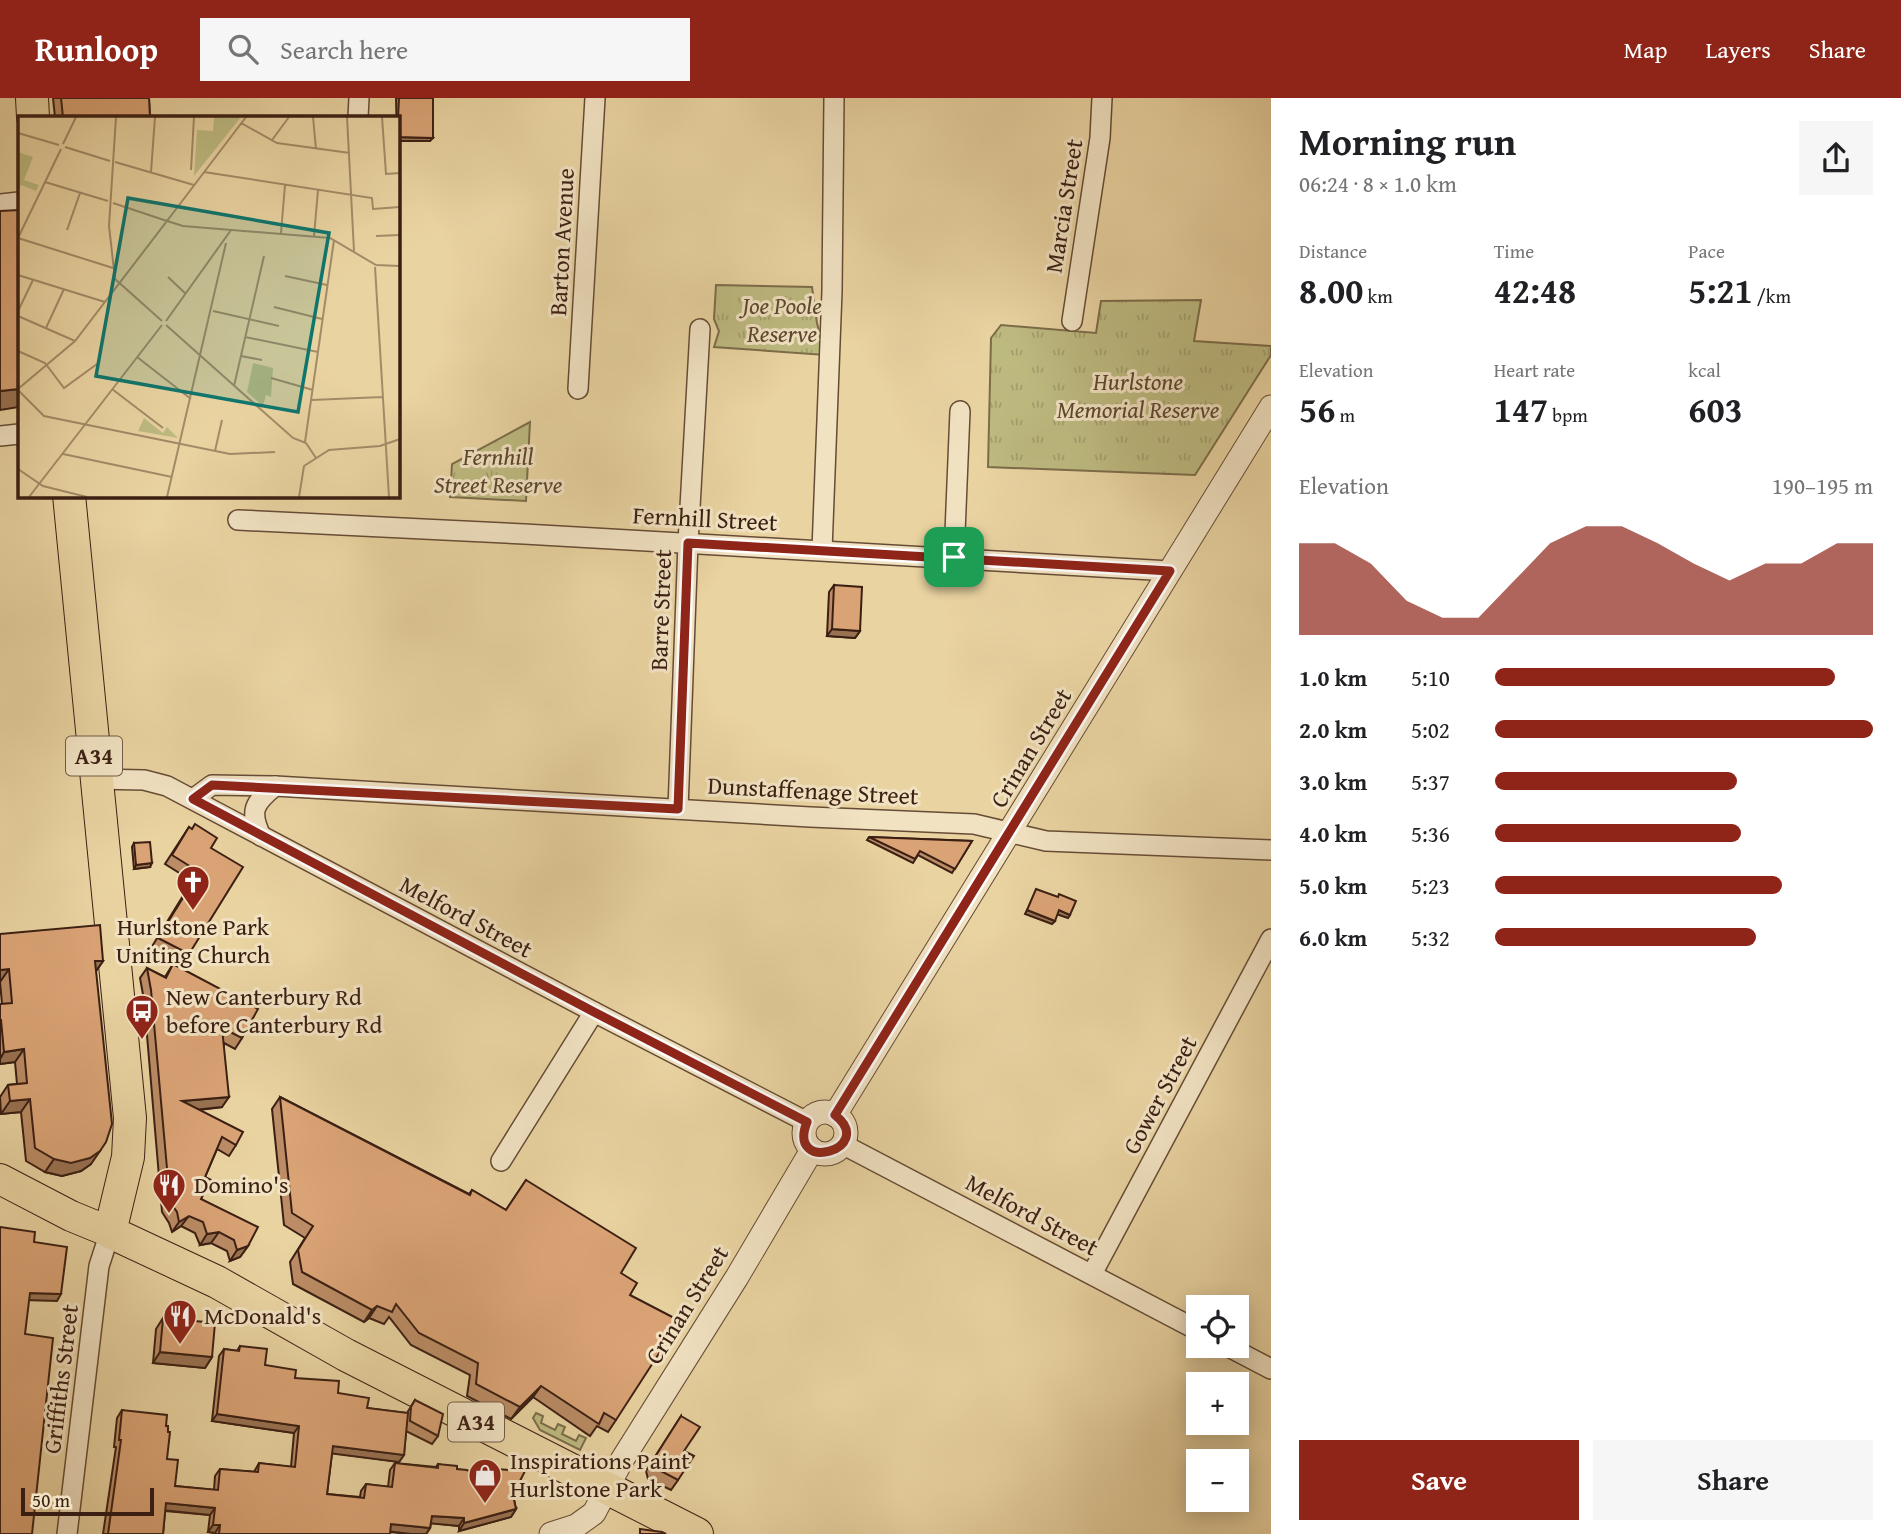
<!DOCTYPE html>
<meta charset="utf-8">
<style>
:root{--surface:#fff;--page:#f6f6f6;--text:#202124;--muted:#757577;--accent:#8f2418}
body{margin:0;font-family:"Gentium Book Plus",serif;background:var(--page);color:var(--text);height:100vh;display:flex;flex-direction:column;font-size:26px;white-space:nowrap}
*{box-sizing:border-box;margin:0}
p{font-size:23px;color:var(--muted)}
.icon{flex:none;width:38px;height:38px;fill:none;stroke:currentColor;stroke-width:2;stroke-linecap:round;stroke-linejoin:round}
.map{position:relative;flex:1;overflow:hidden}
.sheet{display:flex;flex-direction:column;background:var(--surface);width:630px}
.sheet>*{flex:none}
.fabs{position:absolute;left:1186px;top:1197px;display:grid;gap:14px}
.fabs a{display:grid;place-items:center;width:63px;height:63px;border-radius:0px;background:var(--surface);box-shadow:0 4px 18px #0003;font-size:35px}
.scale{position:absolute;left:21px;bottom:18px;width:133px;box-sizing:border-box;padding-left:7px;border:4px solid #3b1f13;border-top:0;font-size:19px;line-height:24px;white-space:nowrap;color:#3b1f13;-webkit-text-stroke:5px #f1e2c2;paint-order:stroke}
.pin{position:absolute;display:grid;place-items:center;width:60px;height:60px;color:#fff;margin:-30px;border-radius:14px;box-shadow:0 4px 10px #0006}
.round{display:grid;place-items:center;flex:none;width:74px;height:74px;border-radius:0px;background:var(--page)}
.headline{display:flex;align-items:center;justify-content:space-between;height:119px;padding:0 28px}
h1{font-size:38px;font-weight:700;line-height:52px}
.metrics{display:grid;grid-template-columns:repeat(3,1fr);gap:10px;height:119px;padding:7px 28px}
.metrics div{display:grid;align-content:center}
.metrics b{font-size:35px;font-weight:700}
.metrics small{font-size:19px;font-weight:400}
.metrics p{font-size:19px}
.chart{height:196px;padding:14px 28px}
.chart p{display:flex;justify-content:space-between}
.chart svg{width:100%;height:126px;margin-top:7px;fill:var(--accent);opacity:.7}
.cta{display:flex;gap:14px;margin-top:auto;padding:14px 28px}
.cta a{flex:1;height:80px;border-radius:0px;background:var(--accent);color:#fff;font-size:28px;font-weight:700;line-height:80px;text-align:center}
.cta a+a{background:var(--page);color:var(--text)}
ul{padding:0 28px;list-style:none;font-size:23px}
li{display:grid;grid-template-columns:112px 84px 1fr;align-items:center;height:52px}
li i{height:18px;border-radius:9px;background:var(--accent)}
header{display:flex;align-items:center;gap:42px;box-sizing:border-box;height:98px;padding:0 35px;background:var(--accent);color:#fff}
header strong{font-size:33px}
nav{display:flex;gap:38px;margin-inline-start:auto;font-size:24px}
.search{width:490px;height:63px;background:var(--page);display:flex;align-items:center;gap:18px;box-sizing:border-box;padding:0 24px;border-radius:0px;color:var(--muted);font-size:26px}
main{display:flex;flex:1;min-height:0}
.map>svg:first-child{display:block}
.green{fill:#bdba80;stroke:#7c6c4a;stroke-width:2}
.park{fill:url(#park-tufts);stroke:#7c6c4a;stroke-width:2}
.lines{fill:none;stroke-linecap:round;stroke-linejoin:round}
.minor-casing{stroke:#664c36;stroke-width:22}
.tertiary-casing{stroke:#664c36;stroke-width:25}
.primary-casing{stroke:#3b1f13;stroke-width:32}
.trunk-casing{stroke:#3b1f13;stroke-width:34}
.minor{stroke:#f1e2c2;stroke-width:19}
.tertiary{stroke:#f1e2c2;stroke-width:23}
.primary{stroke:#e9d3a1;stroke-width:30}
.trunk{stroke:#e9d3a1;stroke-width:32}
.wall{fill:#bb8c65;stroke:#3b1f13;stroke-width:2}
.shaded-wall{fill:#997252;stroke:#3b1f13;stroke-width:2}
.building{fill:#daa375;stroke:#3b1f13;stroke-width:2}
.route-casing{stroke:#fff;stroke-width:14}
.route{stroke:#8f2418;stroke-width:9}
.labels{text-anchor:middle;stroke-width:6;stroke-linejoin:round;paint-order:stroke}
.shield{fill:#f1e2c2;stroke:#725a48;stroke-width:2}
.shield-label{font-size:23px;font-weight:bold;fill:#3b1f13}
.street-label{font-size:24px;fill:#3b1f13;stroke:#f1e2c2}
.park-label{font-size:24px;font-style:italic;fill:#5c462e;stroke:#f1e2c2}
.poi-label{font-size:24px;fill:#3b1f13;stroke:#f1e2c2;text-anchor:start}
.inset-road{fill:none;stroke:#a38b68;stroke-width:2}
.view{fill:#0f766e;fill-opacity:0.15;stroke:#0f766e;stroke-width:3.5}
.inset-edge{fill:none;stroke:#3b1f13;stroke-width:3.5}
</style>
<header>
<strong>Runloop</strong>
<div class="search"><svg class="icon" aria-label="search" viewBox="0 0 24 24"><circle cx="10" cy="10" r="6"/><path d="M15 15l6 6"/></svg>Search here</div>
<nav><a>Map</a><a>Layers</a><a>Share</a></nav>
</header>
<main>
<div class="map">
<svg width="1271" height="1436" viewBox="0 0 1271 1436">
<defs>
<pattern id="park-tufts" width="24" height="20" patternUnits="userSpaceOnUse" patternTransform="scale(1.75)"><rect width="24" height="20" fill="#bdba80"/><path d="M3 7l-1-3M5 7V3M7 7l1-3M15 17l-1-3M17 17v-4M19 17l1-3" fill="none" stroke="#a39f6e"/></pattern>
</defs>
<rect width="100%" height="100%" fill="#e9d3a1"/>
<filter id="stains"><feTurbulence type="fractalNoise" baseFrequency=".00286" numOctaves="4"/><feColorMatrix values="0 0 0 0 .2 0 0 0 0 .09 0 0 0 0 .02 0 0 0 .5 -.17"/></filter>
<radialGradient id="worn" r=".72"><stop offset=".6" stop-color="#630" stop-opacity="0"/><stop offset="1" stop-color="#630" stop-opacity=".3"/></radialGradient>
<polygon class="green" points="536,1315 543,1318 541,1325 555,1332 558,1326 565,1329 562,1336 576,1343 579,1337 586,1340 580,1352 540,1332 533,1320"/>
<g class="park">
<polygon points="716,187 812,189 817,225 825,257 714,249 719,233 714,221"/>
<polygon points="1201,202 1194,243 1271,248 1271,257 1195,377 988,369 991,240 1001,227 1096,235 1101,203"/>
<polygon points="530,324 526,403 450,399 452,366"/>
</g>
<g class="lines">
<defs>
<g id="minor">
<polyline points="358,19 359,0"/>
<polyline points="0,106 19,104"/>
<polyline points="1072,223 1100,40 1102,0"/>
<polyline points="578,291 595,0"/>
<polyline points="0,338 19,336"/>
<polyline points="238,422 524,436 1170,473"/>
<polyline points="822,452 832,193 834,0"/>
<polyline points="954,459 960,313"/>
<polyline points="96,681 144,682 167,688 594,914 807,1024"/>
<polyline points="193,701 212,687 275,688 810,719 974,726 1046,743 1271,752"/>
<polyline points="678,711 688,445 700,231"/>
<path d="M 261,738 C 249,713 254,705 275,688"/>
<polyline points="842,1046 1199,1233"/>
<polyline points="501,1063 594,914"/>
<polyline points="1092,1176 1271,841"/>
<polyline points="1227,1248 1271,1271"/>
<polyline points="67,1436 99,1168 110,1134"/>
</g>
<g id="tertiary">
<circle cx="825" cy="1035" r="21"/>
<polyline points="835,1017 1271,309"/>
<polyline points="551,1436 576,1428 594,1415 622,1362 737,1179 812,1052"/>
</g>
<polyline id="primary" points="0,1081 71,1118 110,1134"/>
<g id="trunk">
<polyline points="32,0 33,19"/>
<polyline points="69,397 130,1020 128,1059 110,1134 217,1184 346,1257 697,1436"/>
</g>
</defs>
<use href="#minor" class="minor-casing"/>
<use href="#tertiary" class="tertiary-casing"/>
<use href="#primary" class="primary-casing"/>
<use href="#trunk" class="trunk-casing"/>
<use href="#minor" class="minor"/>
<use href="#tertiary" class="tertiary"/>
<use href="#primary" class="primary"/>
<use href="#trunk" class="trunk"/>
</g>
<g class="wall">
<polygon points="53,0 149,0 150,19 55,19"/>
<polygon points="396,0 433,0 430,43 397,43"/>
<polygon points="834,487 860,533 855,540 827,538 829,494"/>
<polygon points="189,729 211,750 189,856 182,866 151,850 192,783 165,766"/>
<polygon points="869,739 972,743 952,775 918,757 913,765 867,742"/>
<polygon points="134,745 150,769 134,771 132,749"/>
<polygon points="0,836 103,863 96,873 91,1066 81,1073 62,1078 45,1074 26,1063 21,1014 1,1016 0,999 8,987 17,986 15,964 0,966 0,906 2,906 0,884"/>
<polygon points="173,866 242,940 235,951 224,945 222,1009 199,1012 236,1047 229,1058 217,1051 205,1079 201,1101 248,1148 240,1159 230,1163 227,1153 211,1145 200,1147 195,1135 181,1128 172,1134 169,1125 162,1114 144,902 140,880 147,870 165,879"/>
<polygon points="280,999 469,1096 472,1092 506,1112 526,1082 621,1175 630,1197 616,1322 608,1334 597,1328 590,1338 533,1299 511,1321 467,1298 470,1277 411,1247 389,1219 384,1226 369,1220 364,1224 293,1186 290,1164 305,1140 284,1127 272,1011"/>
<polygon points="163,1220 212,1259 205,1270 153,1265 156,1231"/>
<polygon points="240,1248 265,1267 295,1280 338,1295 367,1310 407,1315 415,1302 438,1338 432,1346 406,1333 404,1357 399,1364 332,1355 327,1396 360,1399 361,1393 366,1386 388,1389 390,1372 395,1365 436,1369 438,1366 457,1371 489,1383 496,1371 513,1397 516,1411 511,1419 459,1433 459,1428 431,1425 430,1430 426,1436 411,1436 390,1434 390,1436 215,1436 215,1435 208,1434 210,1417 165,1413 163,1436 103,1436 116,1349 114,1349 117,1320 122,1312 166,1328 167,1361 175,1388 214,1392 215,1378 220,1371 254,1374 259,1365 291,1369 294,1335 212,1323 219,1258 224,1251 237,1253"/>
<polygon points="681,1318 684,1353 678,1382 671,1392 648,1381 646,1373"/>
</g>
<g class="shaded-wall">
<polygon points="397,39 433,40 430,43 397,43"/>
<polygon points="19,291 19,309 0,312 0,293"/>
<polygon points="832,531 860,533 855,540 827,538"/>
<polygon points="152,765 150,769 134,771 136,767"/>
<polygon points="1027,812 1055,823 1052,826 1025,816"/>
<polygon points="1059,812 1070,817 1068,820 1056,816"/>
<polygon points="95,863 103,863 94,876"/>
<polygon points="9,871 0,884 0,872"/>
<polygon points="24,951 15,964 0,966 0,961 4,954"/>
<polygon points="229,999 222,1009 175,1014 182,1003"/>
<polygon points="30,1001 21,1014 1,1016 10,1003"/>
<polygon points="100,1053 91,1066 81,1073 62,1078 45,1074 54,1061"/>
<polygon points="189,1118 181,1128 172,1134 179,1124"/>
<polygon points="219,1134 211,1145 200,1147 207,1136"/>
<polygon points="248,1148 240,1159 230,1163 237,1152"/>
<polygon points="30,1195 61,1196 57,1203 25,1202"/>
<polygon points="377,1208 369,1220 364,1224 372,1212"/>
<polygon points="160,1254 212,1259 205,1270 153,1265"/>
<polygon points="541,1288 533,1299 511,1321 520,1309"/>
<polygon points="217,1316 299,1328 294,1335 212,1323"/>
<polygon points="333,1348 404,1357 399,1364 328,1355"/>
<polygon points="166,1405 215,1410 210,1417 161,1412"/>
<polygon points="516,1411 511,1419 459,1433 464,1425"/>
<polygon points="432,1418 464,1420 459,1428 427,1425"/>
<polygon points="391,1426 430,1430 426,1436 411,1436 386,1433"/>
<polygon points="213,1427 220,1427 215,1435 208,1434"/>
</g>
<g class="building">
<polygon points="61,0 149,0 150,19 63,19"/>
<polygon points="399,0 433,0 433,40 397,39"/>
<polygon points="19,112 19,291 0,293 0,113"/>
<polygon points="834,487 862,489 860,533 832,531"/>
<polygon points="195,726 217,740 211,750 243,769 189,856 158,840 199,774 172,757 189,729 192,731"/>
<polygon points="869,739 972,743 955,771 920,753 915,761"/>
<polygon points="150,744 152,765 136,767 134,745"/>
<polygon points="1036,791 1058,799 1059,796 1076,803 1070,817 1059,812 1055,823 1027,812"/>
<polygon points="100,827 103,863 95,863 112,1026 106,1044 100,1053 90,1060 71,1065 54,1061 35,1050 30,1001 10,1003 8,987 27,985 24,951 4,954 1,922 0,922 0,906 12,905 9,871 0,872 0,836"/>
<polygon points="173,866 258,911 242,940 222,930 229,999 182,1003 243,1034 236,1047 222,1039 205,1079 211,1082 201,1101 258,1129 248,1148 237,1152 234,1142 219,1134 207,1136 203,1124 189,1118 179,1124 177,1114 170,1104 151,892 147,870 166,880"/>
<polygon points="280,999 470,1097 472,1092 506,1112 526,1082 636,1150 621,1175 637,1185 630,1197 680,1223 616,1322 604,1315 599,1326 541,1288 520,1309 476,1286 478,1265 419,1235 396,1206 392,1214 377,1208 372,1212 302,1174 298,1152 313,1128 292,1115"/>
<polygon points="0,1129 35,1134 34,1144 67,1149 61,1196 30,1195 25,1236 53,1240 32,1436 0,1436"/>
<polygon points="163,1220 215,1225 212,1259 160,1254"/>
<polygon points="240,1248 267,1251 265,1267 296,1272 295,1280 339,1283 338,1295 369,1300 367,1310 408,1315 404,1357 333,1348 327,1396 364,1400 366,1386 392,1389 395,1365 438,1370 438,1366 457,1368 457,1371 467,1372 489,1384 496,1371 525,1373 513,1397 516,1411 464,1425 464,1420 432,1418 430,1430 391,1426 390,1436 219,1436 220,1427 213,1427 215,1410 166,1405 163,1436 108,1436 121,1342 119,1342 122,1312 167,1317 166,1328 168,1328 168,1334 170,1334 167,1361 178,1362 175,1388 218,1392 220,1371 258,1374 259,1365 295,1369 299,1328 217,1316 224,1251 239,1253"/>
<polygon points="415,1302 443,1316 438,1338 410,1323 411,1309"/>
<polygon points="681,1318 700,1329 684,1353 694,1358 678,1382 655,1370 653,1362"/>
<polygon points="640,1431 662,1434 666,1436 640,1436"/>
</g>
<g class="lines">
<defs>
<path id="route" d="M 688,445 L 1170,473 L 835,1017 C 878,1051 786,1077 807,1024 L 594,914 L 193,701 L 212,687 L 678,711 Z"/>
</defs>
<use href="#route" class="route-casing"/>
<use href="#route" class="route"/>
</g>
<defs>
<symbol id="church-pin" viewBox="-11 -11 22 30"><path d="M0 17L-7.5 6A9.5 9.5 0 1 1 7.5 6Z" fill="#8f2418" stroke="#f1e2c2"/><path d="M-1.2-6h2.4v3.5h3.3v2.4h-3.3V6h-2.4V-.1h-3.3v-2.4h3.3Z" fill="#fff"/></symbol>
<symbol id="bus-pin" viewBox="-11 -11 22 30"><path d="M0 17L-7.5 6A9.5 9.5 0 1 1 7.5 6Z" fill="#8f2418" stroke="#f1e2c2"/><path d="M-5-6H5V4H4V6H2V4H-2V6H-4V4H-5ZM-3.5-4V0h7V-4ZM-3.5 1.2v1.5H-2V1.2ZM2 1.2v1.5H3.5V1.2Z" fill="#fff"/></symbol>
<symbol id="restaurant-pin" viewBox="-11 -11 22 30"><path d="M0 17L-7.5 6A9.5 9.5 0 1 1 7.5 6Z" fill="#8f2418" stroke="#f1e2c2"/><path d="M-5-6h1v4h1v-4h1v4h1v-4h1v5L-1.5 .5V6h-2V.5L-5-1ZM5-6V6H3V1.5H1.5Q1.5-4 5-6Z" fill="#fff"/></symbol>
<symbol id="shop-pin" viewBox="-11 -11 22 30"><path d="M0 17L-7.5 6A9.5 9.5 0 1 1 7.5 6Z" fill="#8f2418" stroke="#f1e2c2"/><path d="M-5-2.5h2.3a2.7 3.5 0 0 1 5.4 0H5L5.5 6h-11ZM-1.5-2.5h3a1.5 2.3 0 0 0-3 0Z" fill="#fff"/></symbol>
</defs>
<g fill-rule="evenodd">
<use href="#church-pin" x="174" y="765" width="38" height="52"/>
<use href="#bus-pin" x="123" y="894" width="38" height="52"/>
<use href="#restaurant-pin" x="150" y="1068" width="38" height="52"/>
<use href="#restaurant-pin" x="161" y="1199" width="38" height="52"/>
<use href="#shop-pin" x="466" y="1358" width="38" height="52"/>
</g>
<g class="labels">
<g class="shield">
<rect x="66" y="638.5" width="56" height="39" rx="5"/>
<rect x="448" y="1304.5" width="56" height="39" rx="5"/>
</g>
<g class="shield-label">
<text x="94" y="666">A34</text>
<text x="476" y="1332">A34</text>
</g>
<g class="street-label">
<text transform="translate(1064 108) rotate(-81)" y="8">Marcia Street</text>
<text transform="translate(562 144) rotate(-87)" y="8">Barton Avenue</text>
<text transform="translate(705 421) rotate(3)" y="8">Fernhill Street</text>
<text transform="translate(661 512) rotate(-88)" y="8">Barre Street</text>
<text transform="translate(1031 650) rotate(-59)" y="8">Crinan Street</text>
<text transform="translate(813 693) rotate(3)" y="8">Dunstaffenage Street</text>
<text transform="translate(466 819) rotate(28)" y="8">Melford Street</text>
<text transform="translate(1160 997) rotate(-62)" y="8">Gower Street</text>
<text transform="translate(1032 1117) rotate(28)" y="8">Melford Street</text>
<text transform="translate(687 1207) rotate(-58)" y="8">Crinan Street</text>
<text transform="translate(61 1281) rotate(-83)" y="8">Griffiths Street</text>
</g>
<g class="park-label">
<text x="782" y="216">Joe Poole<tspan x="782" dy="28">Reserve</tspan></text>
<text x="1138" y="292">Hurlstone<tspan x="1138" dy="28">Memorial Reserve</tspan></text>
<text x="498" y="367">Fernhill<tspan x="498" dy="28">Street Reserve</tspan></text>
</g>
<g class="poi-label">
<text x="193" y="837" text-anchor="middle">Hurlstone Park<tspan x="193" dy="28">Uniting Church</tspan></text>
<text x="166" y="907">New Canterbury Rd<tspan x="166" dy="28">before Canterbury Rd</tspan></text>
<text x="194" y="1095">Domino's</text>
<text x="204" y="1226">McDonald's</text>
<text x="510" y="1371">Inspirations Paint<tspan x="510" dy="28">Hurlstone Park</tspan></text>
</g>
</g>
<g transform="translate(18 18)">
<rect width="382" height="382" fill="#e9d3a1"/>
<path d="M 0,36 L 15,41 L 6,64 L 21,69 L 18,75 L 3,69 L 0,75 Z" fill="#bdba80"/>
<path d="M 196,1 L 223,1 L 176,60 L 179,14 L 195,15 ZM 235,247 L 255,252 L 253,281 L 248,279 L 245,290 L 229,276 ZM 126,302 L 145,317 L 149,311 L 160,322 L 120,315 Z" fill="#bdba80"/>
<path class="inset-road" d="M 98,1 L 91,110 L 97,163 L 144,205M 295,1 L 298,33M 329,1 L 336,135M 364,1 L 368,58 L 382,57M 223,7 L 259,27 L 332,37M 0,17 L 41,29M 254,24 L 271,1M 45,28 L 58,1M 47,31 L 92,45M 97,46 L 176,69M 173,54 L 176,1M 133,56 L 137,1M 186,56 L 354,82 L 355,93 L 382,91M 27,66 L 90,85M 95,87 L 149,105M 149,105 L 228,1M 49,114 L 62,77M 263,117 L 267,69M 296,120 L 300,74M 358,120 L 382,119M 0,122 L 95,152M 0,122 L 43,33M 357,151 L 371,381M 0,159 L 87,186M 267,160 L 309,169M 150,161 L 168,178M 256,191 L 304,203M 0,195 L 15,164M 195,195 L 261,210M 0,200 L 57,225M 148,205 L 213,114M 148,209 L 275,322 L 288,327 L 298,342M 28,212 L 46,173M 227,221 L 300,236M 0,235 L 27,247 L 46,272 L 79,248M 223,240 L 244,244M 119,241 L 173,283M 253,262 L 295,274M 216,270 L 246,140M 0,273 L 57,225 L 149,105 L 165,110 L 312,122 L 358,149 L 382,150M 94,273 L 145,312M 0,274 L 26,300 L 212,338 L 257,336M 294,284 L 364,281M 287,326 L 316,124M 197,335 L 204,304M 45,338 L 154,361M 0,353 L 25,370 L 69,381M 11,381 L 144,209M 149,381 L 208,127M 281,381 L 286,350 L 311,334 L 362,330 L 382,323"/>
<path class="view" d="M 110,82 L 311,117 L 280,296 L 78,260 Z"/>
<rect width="382" height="382" class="inset-edge"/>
</g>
<rect width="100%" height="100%" filter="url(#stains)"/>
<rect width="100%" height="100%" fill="url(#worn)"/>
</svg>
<div class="fabs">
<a><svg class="icon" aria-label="locate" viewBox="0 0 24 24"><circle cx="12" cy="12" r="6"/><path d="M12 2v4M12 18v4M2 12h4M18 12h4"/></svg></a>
<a>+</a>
<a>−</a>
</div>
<div class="scale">50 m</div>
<div class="pin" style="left:954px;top:459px;background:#1e9e55"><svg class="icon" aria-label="arrive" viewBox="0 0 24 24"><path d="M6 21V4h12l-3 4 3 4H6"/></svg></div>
</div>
<section class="sheet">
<div class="headline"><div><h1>Morning run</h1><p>06:24 · 8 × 1.0 km</p></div><a class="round"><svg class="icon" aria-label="share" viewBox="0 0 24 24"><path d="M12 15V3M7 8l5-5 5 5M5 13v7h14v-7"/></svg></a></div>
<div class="metrics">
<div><p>Distance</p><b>8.00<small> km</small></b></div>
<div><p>Time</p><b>42:48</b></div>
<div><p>Pace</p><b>5:21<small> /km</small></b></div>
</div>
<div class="metrics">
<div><p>Elevation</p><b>56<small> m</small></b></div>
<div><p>Heart rate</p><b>147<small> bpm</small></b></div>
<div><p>kcal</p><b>603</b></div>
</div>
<div class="chart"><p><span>Elevation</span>190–195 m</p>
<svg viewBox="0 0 160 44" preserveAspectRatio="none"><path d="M0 44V12L10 12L20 19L30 32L40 38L50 38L60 25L70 12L80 6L90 6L100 12L110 19L120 25L130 19L140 19L150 12L160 12V44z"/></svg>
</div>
<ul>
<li><b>1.0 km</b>5:10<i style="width:90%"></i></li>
<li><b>2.0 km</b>5:02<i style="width:100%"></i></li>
<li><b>3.0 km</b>5:37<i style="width:64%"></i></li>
<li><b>4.0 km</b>5:36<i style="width:65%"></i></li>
<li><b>5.0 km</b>5:23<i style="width:76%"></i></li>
<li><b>6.0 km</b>5:32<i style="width:69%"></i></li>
</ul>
<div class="cta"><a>Save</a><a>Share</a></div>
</section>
</main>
